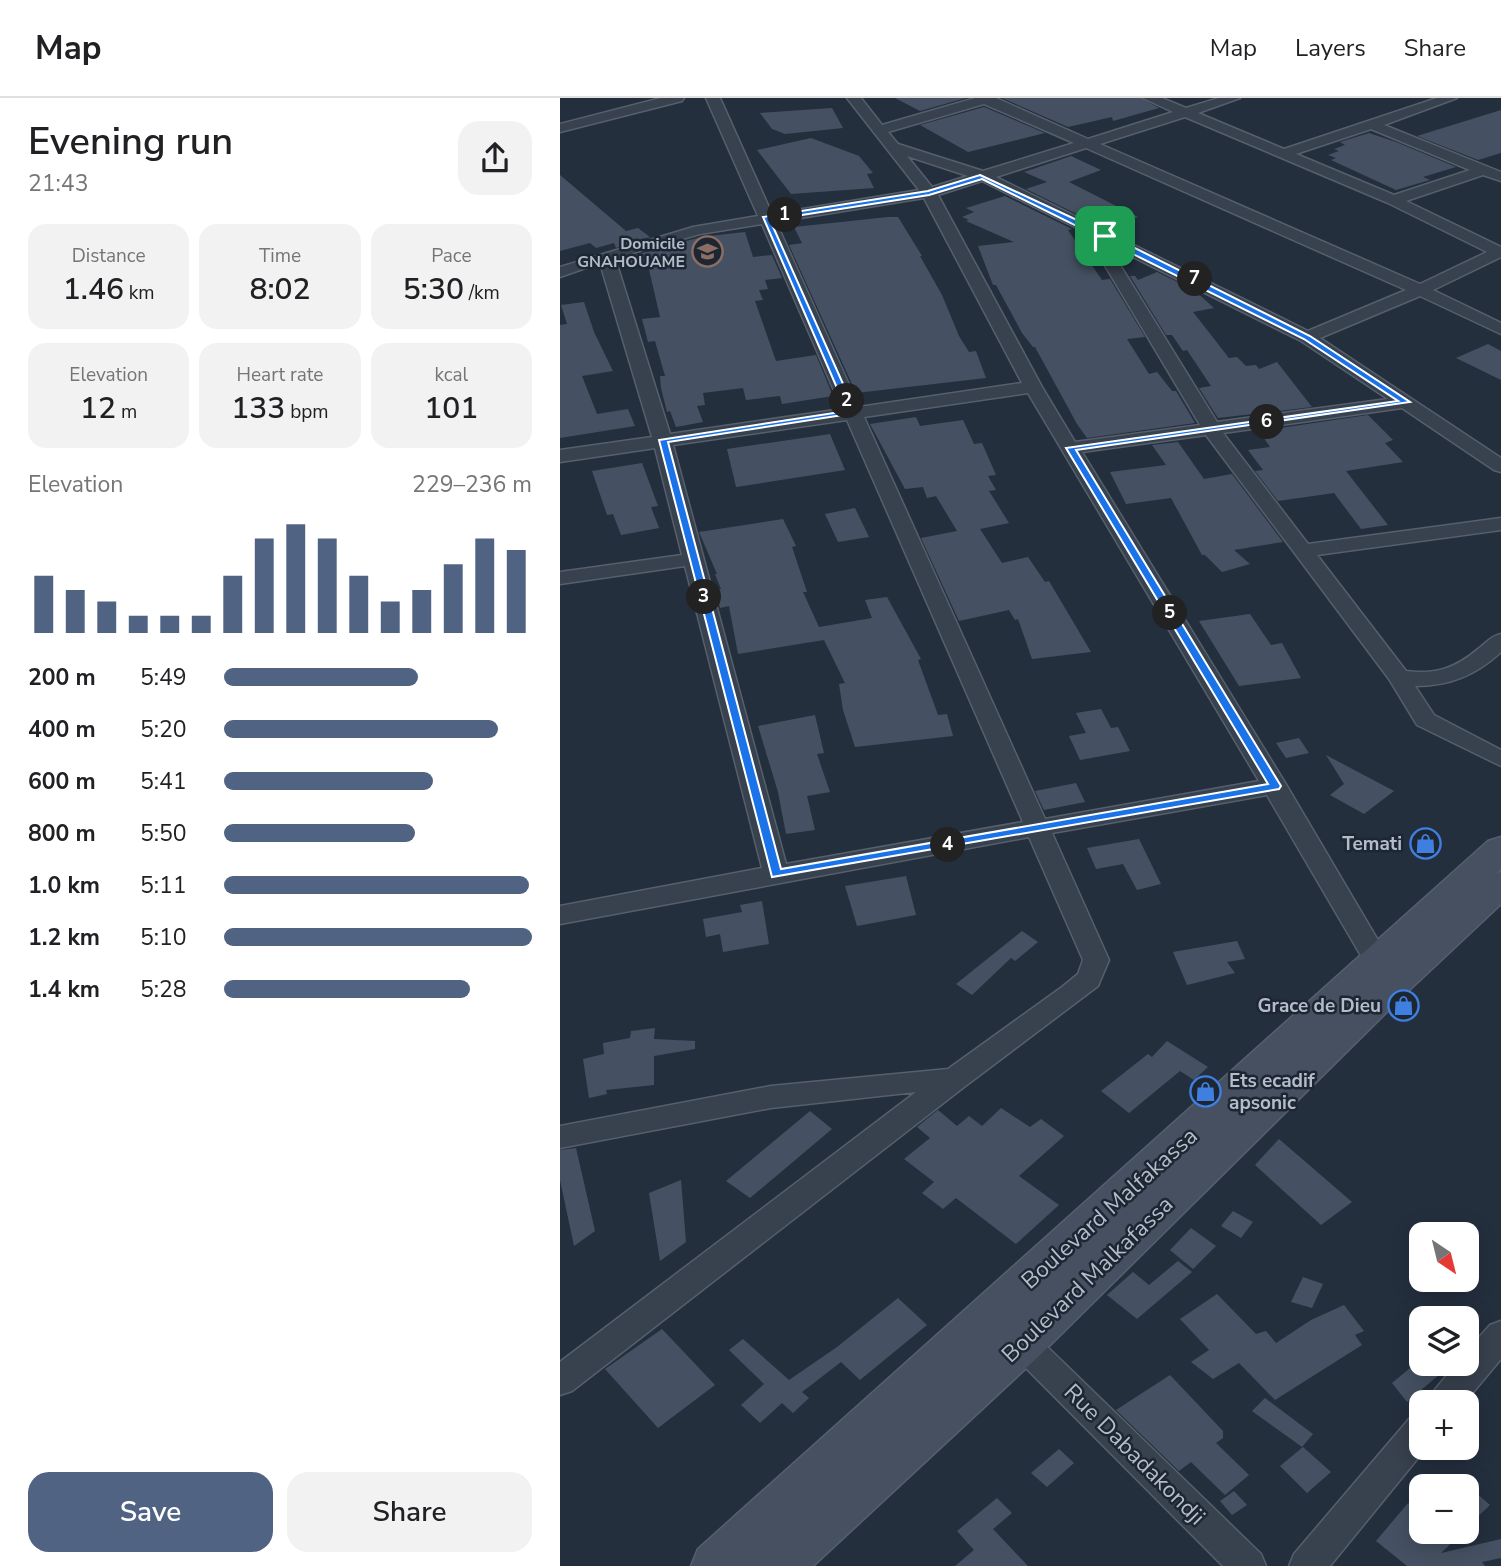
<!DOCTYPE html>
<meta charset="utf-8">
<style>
:root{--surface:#fff;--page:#f2f2f2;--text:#202124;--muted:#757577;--line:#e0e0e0;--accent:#506383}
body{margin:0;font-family:"Nunito Sans",sans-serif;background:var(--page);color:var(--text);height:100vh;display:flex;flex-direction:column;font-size:26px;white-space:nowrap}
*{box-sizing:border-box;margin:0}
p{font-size:23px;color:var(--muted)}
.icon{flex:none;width:38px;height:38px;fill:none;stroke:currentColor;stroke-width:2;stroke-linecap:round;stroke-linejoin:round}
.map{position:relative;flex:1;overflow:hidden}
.details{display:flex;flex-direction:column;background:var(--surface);width:560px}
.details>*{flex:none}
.needle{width:46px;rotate:145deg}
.fabs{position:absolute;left:849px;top:1124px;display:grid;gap:14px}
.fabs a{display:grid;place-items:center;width:70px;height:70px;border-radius:14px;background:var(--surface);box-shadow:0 4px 18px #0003;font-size:35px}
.pin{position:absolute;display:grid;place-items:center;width:60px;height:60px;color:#fff;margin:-30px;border-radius:14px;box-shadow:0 4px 10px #0006}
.km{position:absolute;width:35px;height:35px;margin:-18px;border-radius:50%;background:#222;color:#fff;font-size:19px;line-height:35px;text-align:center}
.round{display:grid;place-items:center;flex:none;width:74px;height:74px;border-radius:21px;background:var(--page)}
.overview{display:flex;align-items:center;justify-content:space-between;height:119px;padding:0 28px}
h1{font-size:38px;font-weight:600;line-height:52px}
.metrics{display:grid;grid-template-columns:repeat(3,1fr);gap:10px;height:119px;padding:7px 28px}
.metrics div{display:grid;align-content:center;border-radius:18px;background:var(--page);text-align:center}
.metrics b{font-size:30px;font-weight:600}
.metrics small{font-size:19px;font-weight:400}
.metrics p{font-size:19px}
.chart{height:196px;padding:14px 28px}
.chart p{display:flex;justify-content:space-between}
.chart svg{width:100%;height:126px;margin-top:7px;stroke:var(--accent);stroke-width:6}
.button{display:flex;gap:14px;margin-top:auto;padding:14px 28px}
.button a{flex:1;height:80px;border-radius:21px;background:var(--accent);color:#fff;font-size:28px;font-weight:600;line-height:80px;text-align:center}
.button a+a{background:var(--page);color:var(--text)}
ul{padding:0 28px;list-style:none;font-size:23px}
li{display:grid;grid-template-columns:112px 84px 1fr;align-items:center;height:52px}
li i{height:18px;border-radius:9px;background:var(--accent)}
header{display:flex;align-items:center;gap:42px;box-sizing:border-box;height:98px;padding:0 35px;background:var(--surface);border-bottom:2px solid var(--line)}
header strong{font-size:33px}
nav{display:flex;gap:38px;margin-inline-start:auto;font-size:24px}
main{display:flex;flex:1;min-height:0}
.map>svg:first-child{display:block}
.building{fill:#455162}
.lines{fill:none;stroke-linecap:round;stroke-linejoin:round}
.street-casing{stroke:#565f6c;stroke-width:3}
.secondary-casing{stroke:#565f6c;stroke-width:3}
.street{fill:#38414e;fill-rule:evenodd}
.secondary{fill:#465061;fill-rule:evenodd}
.route{fill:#1a73e8;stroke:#fff;stroke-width:2;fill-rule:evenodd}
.labels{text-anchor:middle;stroke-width:5;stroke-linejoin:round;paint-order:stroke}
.far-poi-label{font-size:16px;font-weight:bold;fill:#b4bcc9;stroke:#1d2633;text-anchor:end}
.poi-label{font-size:19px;font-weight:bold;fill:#b4bcc9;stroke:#1d2633;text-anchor:end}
.near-street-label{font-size:23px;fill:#b4bcc9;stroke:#1d2633}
</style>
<header>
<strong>Map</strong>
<nav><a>Map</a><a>Layers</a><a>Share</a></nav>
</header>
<main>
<section class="details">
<div class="overview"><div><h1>Evening run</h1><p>21:43</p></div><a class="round"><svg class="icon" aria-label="share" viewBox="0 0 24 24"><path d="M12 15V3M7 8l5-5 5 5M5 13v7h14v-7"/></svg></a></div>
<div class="metrics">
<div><p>Distance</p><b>1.46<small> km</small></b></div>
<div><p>Time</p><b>8:02</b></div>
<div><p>Pace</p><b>5:30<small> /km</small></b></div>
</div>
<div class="metrics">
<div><p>Elevation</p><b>12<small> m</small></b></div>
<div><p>Heart rate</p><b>133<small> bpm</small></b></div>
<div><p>kcal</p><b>101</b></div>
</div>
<div class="chart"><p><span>Elevation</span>229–236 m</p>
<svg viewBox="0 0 160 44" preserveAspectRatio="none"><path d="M5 44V24M15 44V29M25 44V33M35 44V38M45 44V38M55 44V38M65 44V24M75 44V11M85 44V6M95 44V11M105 44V24M115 44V33M125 44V29M135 44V20M145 44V11M155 44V15"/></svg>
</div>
<ul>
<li><b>200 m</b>5:49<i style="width:63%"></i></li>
<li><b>400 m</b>5:20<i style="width:89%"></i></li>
<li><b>600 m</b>5:41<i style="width:68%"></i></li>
<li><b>800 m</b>5:50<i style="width:62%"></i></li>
<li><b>1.0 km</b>5:11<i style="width:99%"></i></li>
<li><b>1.2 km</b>5:10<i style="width:100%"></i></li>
<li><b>1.4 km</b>5:28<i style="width:80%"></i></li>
</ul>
<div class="button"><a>Save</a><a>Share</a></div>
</section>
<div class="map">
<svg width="941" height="1468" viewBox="0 0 941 1468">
<rect width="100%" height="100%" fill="#242f3e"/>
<g class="building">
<polygon points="335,0 406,0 360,13"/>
<polygon points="442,0 581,0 599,10 553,23 552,19 508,29"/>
<polygon points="424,9 485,35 408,54 360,27"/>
<polygon points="272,10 283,30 225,36 212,31 200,15"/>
<polygon points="941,12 941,55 918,62 857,38"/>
<polygon points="809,35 836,44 896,69 863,79 870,82 836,92 771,62 776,60 768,57 779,53 774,51 785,47 780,44"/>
<polygon points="251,40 299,58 313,75 307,76 314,90 231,96 197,52"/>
<polygon points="511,58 541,72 509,84 578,119 549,128 538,122 533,124 466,91 487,84 464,74"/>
<polygon points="0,77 66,133 78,130 90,139 56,150 54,145 36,150 30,145 0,153"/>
<polygon points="445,98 512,131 508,132 542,182 550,181 585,239 567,241 589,276 597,274 612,293 616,293 635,325 527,340 517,326 475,249 473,249 462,235 436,187 433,187 418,148 454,144 406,123 409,122 402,119 414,114 406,110"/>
<polygon points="328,119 338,119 362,158 360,158 382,197 399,238 409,254 416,253 426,280 296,295 229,147 242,145 234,129"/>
<polygon points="185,134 193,159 212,157 222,180 205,182 208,191 199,192 203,202 195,203 216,263 256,257 273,298 222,306 220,298 186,302 183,290 143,295 145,307 137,308 143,324 116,329 110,313 107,314 101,290 100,278 105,278 95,243 88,244 82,221 100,219 88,167 64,170 60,161 141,139"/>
<polygon points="597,174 634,192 654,210 633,214 669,260 677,259 686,268 696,267 699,271 717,264 752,309 658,320 639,290 651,288 627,252 623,253 612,237 606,237 570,178 575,178 578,182"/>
<polygon points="24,204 34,234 53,273 22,278 37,316 68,311 75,328 0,340 0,227 7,226 1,207"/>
<polygon points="928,246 941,253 941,282 896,260"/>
<polygon points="808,317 833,342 825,345 843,364 786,373 828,427 801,431 774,395 718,403 695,373 703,372 688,352 710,349 699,333"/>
<polygon points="356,319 360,328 403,322 414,346 422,345 436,377 428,378 436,392 429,393 449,425 420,431 442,465 468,459 485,484 489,483 531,554 472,561 458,521 455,522 449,512 399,523 361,440 397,433 376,398 367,400 363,389 345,391 310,326"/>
<polygon points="270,336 285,372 176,389 167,351"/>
<polygon points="618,344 644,381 672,376 723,444 674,452 690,466 662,474 645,457 642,457 611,400 566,406 550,374 606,367 592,347"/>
<polygon points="82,365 98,408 91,409 99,430 61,437 53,416 47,417 32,373"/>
<polygon points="295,410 309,439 278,444 265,416"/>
<polygon points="223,421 236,448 232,449 247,494 243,494 259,529 312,520 305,502 327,499 361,561 358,562 378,617 387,616 393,638 295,649 283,612 279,586 285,585 264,542 178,556 169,508 160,510 155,492 161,491 155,476 157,476 139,434"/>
<polygon points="690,516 711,547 722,545 741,580 679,588 639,523"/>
<polygon points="541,611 551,630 558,629 570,653 520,662 509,638 526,635 516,615"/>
<polygon points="255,617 264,655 257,656 270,694 247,698 255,732 226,736 218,694 198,628"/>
<polygon points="739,640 749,655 726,660 716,645"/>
<polygon points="766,657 834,693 804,716 770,697 784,686"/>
<polygon points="516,685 525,704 484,712 475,693"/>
<polygon points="579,741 601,786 577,792 563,766 536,771 527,750"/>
<polygon points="346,778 356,817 297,828 285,788"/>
<polygon points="202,803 209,846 163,854 160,836 146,839 143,821 182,814 180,807"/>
<polygon points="462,833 478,844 455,863 451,860 412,897 396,886"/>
<polygon points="677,843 685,861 667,864 675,875 627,887 613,854"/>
<polygon points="95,930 94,941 135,943 135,951 94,958 94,987 46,992 47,996 29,1000 23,961 44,956 43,945 70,940 71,933"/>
<polygon points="607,943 648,969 634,982 620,973 569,1015 541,993 588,956 592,959"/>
<polygon points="441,1010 470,1029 481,1021 504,1038 459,1078 499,1107 456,1146 396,1100 383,1111 362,1095 374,1084 344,1061 370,1040 357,1029 378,1012 397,1028 409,1018 422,1028"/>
<polygon points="250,1013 272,1031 190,1100 166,1083"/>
<polygon points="719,1041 792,1104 761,1127 695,1067"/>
<polygon points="16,1050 35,1133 14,1148 0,1082 0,1052"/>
<polygon points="121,1082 126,1144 100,1163 89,1095"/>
<polygon points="673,1113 693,1124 681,1140 661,1128"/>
<polygon points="631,1130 656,1148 633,1171 610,1152"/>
<polygon points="618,1163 632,1174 577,1221 547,1197 573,1174 589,1187"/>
<polygon points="743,1179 763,1186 752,1210 731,1204"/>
<polygon points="657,1196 696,1236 706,1233 716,1245 751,1222 784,1207 804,1233 795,1237 802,1247 715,1302 679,1265 653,1281 631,1264 649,1252 620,1221"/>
<polygon points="338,1200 367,1227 300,1282 281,1264 242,1294 249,1300 233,1315 222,1305 200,1325 181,1307 204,1286 169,1252 183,1241 229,1282 277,1249"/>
<polygon points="102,1231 155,1287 98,1330 45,1271"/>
<polygon points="856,1265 893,1265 847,1304 832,1285"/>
<polygon points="610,1277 663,1333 663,1340 656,1345 689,1377 665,1397 631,1364 619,1373 556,1312"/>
<polygon points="705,1300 753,1336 742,1349 692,1313"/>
<polygon points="743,1349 771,1374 747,1395 720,1368"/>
<polygon points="499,1351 514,1365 487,1389 471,1375"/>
<polygon points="906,1386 930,1407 906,1430"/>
<polygon points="674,1393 687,1407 672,1417 660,1403"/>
<polygon points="437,1400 452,1415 433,1431 468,1468 395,1468 414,1452 397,1433"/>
<polygon points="848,1405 861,1414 861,1433 904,1433 881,1455 941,1441 941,1460 922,1464 925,1468 847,1468 816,1443"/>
</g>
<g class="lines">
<defs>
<g id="street">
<polygon points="101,0 124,0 122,3 0,34 0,26"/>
<path d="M 146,0 L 160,0 L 212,116 L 359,92 L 287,0 L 301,0 L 322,27 L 415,0 L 436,0 L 528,41 L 613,14 L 583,0 L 602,0 L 626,10 L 659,0 L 680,0 L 638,15 L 724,51 L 877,0 L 897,0 L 824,27 L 941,74 L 941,83 L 923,77 L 846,103 L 941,149 L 941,159 L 873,192 L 941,225 L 941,236 L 860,198 L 760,240 L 941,360 L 941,374 L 934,372 L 842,310 L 663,335 L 748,446 L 941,420 L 941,432 L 757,457 L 846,573 C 875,577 896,570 918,551 C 926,545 931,538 941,536 L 941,554 C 916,577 890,588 855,588 L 874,617 L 941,652 L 941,668 L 857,627 L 829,581 L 646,337 L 522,354 L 727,688 L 839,878 L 835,885 L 826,888 L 817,885 L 707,697 L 492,735 L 549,862 L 538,888 L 404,989 L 12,1293 L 0,1297 L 0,1264 L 356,994 L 211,1010 L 0,1050 L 0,1028 L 211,988 L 388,971 L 502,889 L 518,876 L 523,862 L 469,739 L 0,826 L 0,808 L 202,770 L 125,468 L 0,486 L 0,474 L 122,457 L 95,350 L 0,364 L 0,352 L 92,339 L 40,165 L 0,179 L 0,169 L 133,129 L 198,118 ZM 424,6 L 514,45 L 423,73 L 338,46 L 328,34 ZM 625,19 L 828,105 L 927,154 L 860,186 L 540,46 ZM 811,31 L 910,72 L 834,97 L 736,56 ZM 526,50 L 846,192 L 748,233 L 436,79 ZM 347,58 L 408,78 L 372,89 ZM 422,83 L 525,134 L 640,327 L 515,344 L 482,289 L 378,97 ZM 364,100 L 462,285 L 299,309 L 216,124 ZM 202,126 L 282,311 L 110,336 L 55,160 L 140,136 ZM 547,146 L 741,243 L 828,301 L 657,324 ZM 468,295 L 699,683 L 485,721 L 304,319 ZM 287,322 L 463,724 L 226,766 L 113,347 Z"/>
<polygon points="941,1223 941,1261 905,1304 869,1304 873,1294 897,1265 906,1265 906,1254 930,1227"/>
<polygon points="462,1231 473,1235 701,1456 706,1468 663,1468 451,1255 446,1245 451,1235"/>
<polygon points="861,1317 861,1349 867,1349 770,1468 729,1468 734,1456 849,1321"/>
</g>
<polygon id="secondary" points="941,739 941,771 937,775 941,774 941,806 844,897 478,1259 253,1468 131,1468 138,1451 928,743"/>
</defs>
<use href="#street" class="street-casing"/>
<use href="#secondary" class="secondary-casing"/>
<use href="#street" class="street"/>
<use href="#secondary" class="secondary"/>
</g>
<path class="route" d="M 420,77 L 547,136 L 750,238 L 850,304 L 516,352 L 721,688 L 719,691 L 212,779 L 99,342 L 287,313 L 203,119 L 368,93 ZM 422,81 L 744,241 L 838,303 L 506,350 L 708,686 L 221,771 L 108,344 L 296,315 L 210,122 L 369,97 Z"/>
<defs>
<symbol id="school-ring" viewBox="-11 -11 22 22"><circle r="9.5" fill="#1d2633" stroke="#8d6e63" stroke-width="1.5"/><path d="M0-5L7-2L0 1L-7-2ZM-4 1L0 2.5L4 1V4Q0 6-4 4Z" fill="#8d6e63"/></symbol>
<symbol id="shop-ring" viewBox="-11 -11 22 22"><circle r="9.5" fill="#1d2633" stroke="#3f7fe0" stroke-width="1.5"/><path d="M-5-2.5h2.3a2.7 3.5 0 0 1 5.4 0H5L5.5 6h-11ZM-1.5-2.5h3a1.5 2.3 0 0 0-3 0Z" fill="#3f7fe0"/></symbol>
</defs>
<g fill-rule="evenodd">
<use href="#school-ring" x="130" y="136" width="35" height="35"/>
<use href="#shop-ring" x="848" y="728" width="35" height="35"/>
<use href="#shop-ring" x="826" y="890" width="35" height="35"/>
<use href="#shop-ring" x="628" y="976" width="35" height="35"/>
</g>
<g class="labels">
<g class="far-poi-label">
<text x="125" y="151">Domicile<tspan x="125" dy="18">GNAHOUAME</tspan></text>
</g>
<g class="poi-label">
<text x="842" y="752">Temati</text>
<text x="821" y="914">Grace de Dieu</text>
<text x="669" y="989" text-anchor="start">Ets ecadif<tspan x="669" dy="22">apsonic</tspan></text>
</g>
<g class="near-street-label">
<text transform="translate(549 1110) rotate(-42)" y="8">Boulevard Malfakassa</text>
<text transform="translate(527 1181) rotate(-44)" y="8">Boulevard Malkafassa</text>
<text transform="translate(575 1356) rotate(45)" y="8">Rue Dabadakondji</text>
</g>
</g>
</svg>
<div class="fabs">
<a><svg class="needle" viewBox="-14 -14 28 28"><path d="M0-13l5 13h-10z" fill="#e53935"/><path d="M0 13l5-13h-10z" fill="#757577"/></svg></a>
<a><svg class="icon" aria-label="layers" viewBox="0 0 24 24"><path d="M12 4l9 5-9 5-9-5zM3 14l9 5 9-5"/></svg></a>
<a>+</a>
<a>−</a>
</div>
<div class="pin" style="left:545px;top:138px;background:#1e9e55"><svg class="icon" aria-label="arrive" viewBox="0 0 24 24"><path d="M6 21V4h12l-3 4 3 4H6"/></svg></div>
<b class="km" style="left:225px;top:117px">1</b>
<b class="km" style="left:287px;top:303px">2</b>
<b class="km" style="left:144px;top:499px">3</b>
<b class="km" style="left:388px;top:747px">4</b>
<b class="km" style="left:610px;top:515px">5</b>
<b class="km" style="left:707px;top:324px">6</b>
<b class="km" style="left:635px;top:181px">7</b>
</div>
</main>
